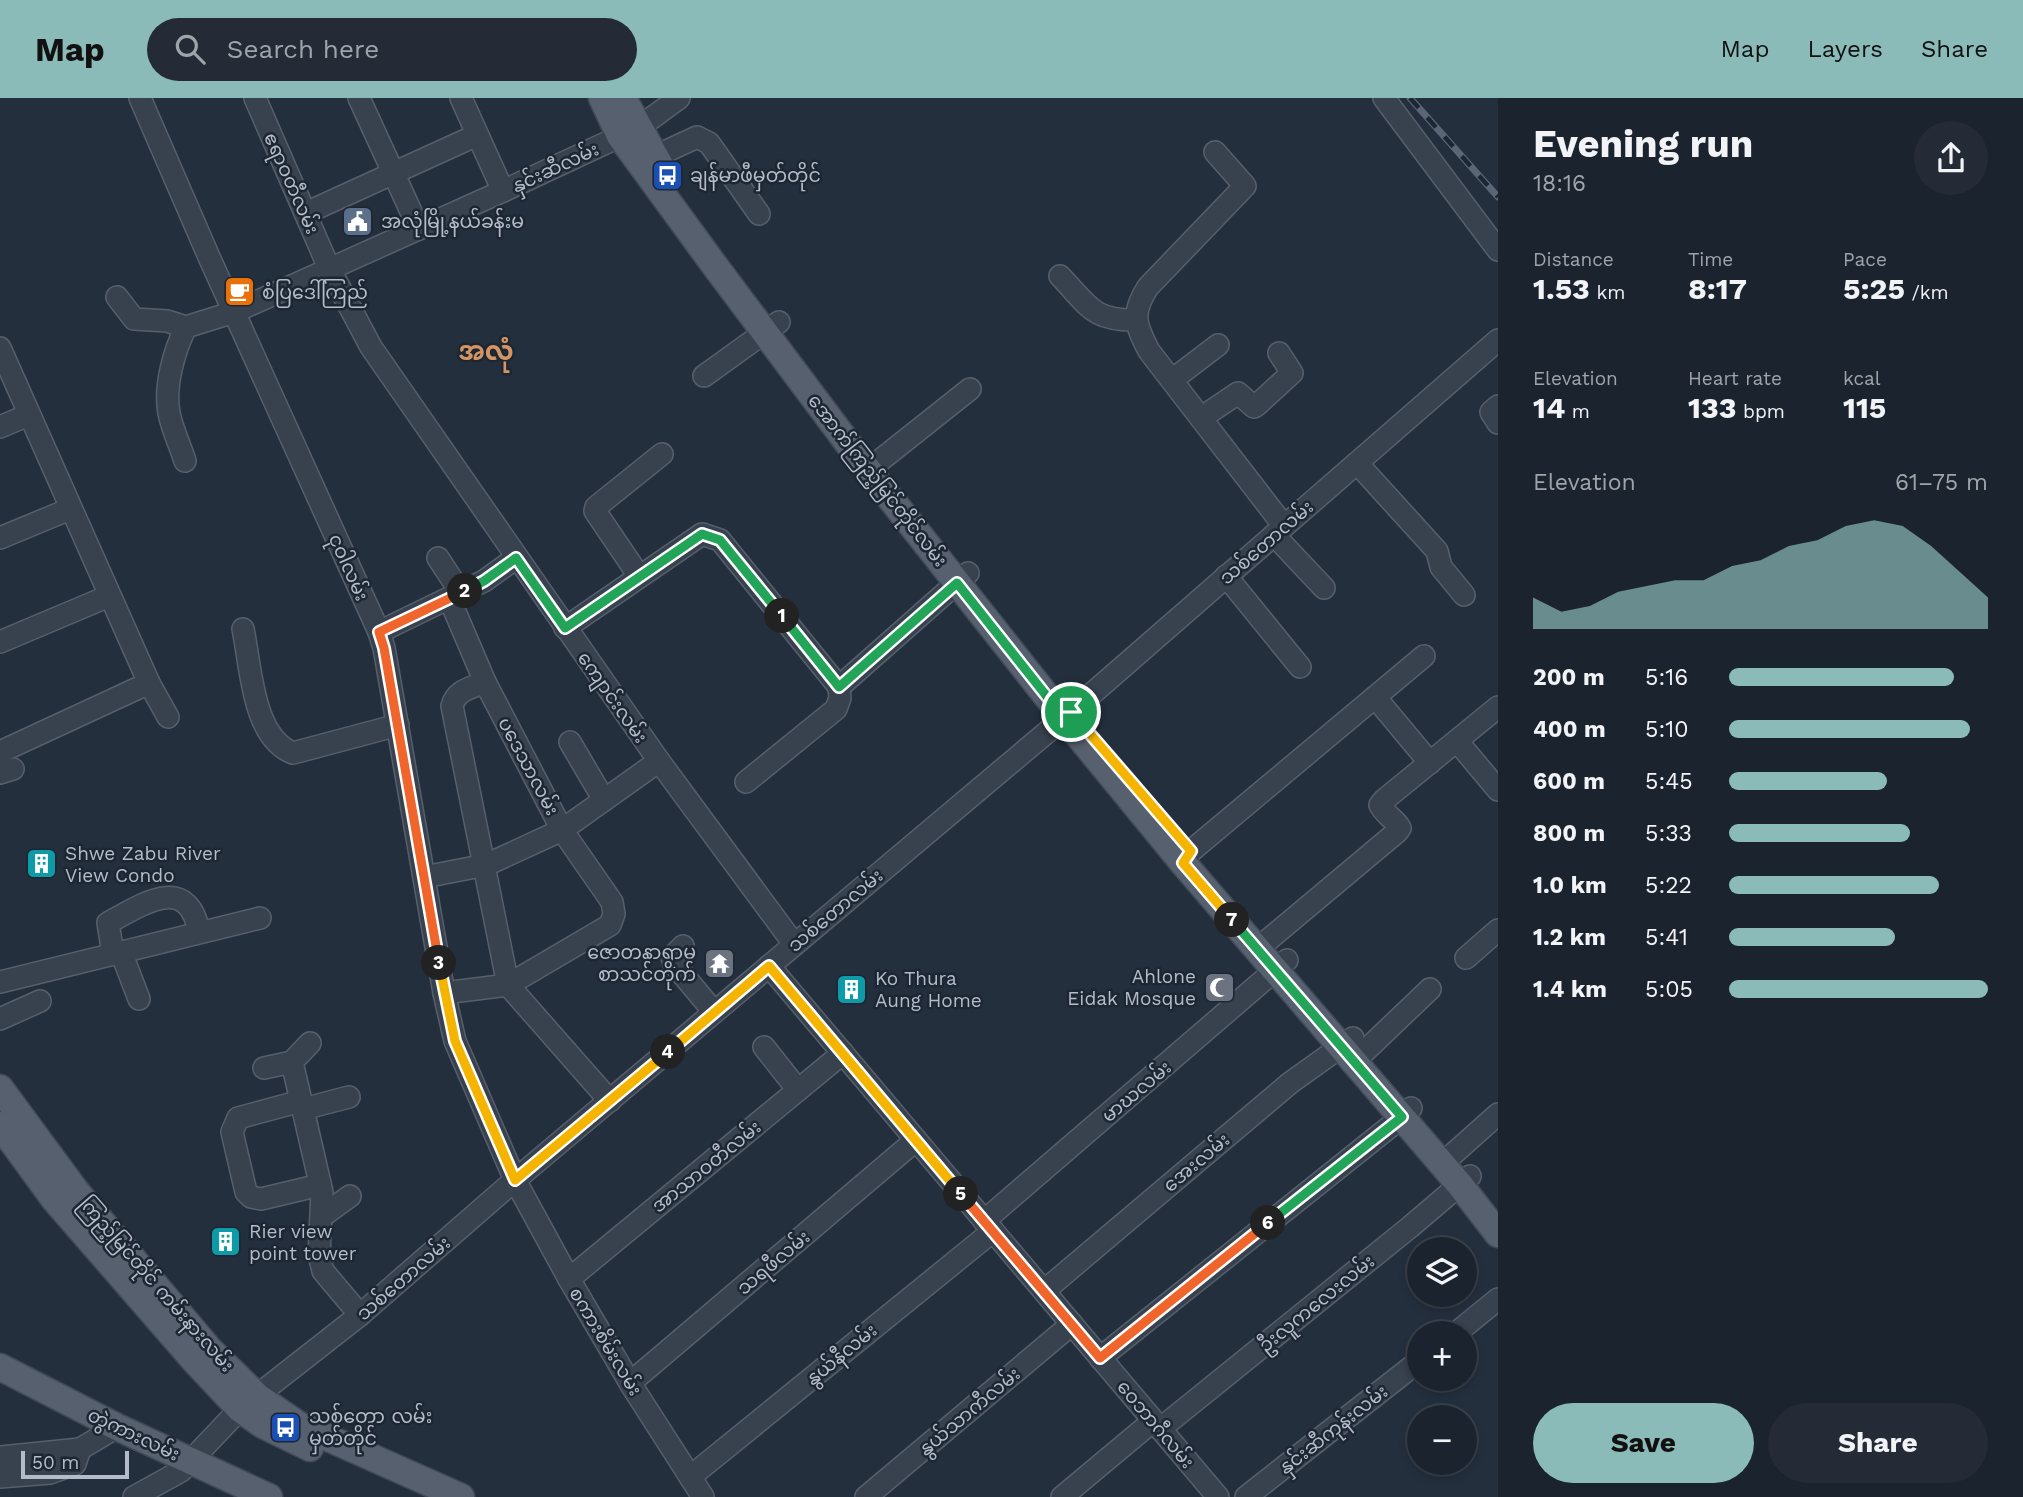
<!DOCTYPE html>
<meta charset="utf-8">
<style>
:root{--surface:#1b232e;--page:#242b36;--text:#f1f3f6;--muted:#a0a4aa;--line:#39404a;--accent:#8bbbb9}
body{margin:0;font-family:"Work Sans","Noto Sans Myanmar",sans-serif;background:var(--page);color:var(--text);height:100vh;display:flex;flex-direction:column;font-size:26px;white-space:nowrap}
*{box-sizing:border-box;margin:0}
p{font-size:23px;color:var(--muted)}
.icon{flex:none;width:38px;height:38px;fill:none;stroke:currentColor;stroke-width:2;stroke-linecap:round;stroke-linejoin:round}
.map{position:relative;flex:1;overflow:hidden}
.sheet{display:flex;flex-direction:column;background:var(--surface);width:525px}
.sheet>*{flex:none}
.tools{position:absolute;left:1407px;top:1139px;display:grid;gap:14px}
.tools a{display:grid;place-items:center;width:70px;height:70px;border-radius:50%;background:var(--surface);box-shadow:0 4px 10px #0003,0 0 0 2px var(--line);font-size:35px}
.scale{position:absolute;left:21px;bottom:18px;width:108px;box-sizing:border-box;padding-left:7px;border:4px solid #b4bcc9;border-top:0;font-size:19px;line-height:24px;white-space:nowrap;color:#b4bcc9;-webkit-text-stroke:5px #1d2633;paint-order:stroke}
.pin{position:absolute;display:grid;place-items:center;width:60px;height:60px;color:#fff;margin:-30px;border:4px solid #fff;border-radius:50%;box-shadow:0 2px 7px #0007}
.km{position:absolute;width:35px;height:35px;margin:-18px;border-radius:50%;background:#222;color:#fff;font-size:19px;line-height:35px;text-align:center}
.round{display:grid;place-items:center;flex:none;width:74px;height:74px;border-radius:37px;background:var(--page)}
.headline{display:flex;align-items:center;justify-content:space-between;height:119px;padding:0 35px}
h1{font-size:38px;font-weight:700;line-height:52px}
.stats{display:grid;grid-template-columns:repeat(3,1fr);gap:10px;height:119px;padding:7px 35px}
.stats div{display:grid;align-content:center}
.stats b{font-size:30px;font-weight:700}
.stats small{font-size:19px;font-weight:400}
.stats p{font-size:19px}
.chart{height:196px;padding:14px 35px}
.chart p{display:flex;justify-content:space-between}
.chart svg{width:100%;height:126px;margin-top:7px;fill:var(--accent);opacity:.7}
.button{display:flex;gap:14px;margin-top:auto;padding:14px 35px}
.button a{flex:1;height:80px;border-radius:42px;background:var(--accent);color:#111;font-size:28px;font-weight:700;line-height:80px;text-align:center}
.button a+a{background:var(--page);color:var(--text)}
ul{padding:0 35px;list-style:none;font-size:23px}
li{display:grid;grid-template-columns:112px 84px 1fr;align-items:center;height:52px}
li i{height:18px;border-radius:9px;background:var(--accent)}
header{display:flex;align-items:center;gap:42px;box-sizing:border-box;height:98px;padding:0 35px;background:var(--accent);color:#111}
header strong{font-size:33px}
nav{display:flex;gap:38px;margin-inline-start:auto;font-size:24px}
.search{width:490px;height:63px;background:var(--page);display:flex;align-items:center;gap:18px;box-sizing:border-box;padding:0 24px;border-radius:38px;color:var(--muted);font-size:26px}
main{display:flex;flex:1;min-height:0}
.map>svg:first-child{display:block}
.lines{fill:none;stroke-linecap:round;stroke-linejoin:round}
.minor-casing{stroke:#565f6c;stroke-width:24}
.major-casing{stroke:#414a57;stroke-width:29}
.minor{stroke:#38414e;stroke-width:21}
.major{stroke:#56606e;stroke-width:26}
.rail-casing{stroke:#5a6575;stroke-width:7}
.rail{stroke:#1d2633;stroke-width:4.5;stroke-dasharray:13;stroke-linecap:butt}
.split-1-casing{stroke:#fff;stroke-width:14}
.split-2-casing{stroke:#fff;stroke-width:14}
.split-3-casing{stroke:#fff;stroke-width:14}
.split-4-casing{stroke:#fff;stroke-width:14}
.split-5-casing{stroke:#fff;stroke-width:14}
.split-6-casing{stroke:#fff;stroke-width:14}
.split-7-casing{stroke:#fff;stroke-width:14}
.split-8-casing{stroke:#fff;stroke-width:14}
.split-1{stroke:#22a559;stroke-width:9}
.split-2{stroke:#22a559;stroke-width:9}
.split-3{stroke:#f0652b;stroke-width:9}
.split-4{stroke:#f5b400;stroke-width:9}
.split-5{stroke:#f5b400;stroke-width:9}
.split-6{stroke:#f0652b;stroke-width:9}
.split-7{stroke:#22a559;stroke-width:9}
.split-8{stroke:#f5b400;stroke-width:9}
.labels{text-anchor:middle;stroke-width:5;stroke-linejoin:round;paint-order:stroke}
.street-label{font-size:19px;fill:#b4bcc9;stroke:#1d2633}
.poi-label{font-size:19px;fill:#b4bcc9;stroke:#1d2633;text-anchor:start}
.district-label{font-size:26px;font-weight:bold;fill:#d59563;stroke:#1d2633}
</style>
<header>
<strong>Map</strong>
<div class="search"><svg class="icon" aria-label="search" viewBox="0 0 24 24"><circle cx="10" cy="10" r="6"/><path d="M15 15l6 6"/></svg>Search here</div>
<nav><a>Map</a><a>Layers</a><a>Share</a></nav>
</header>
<main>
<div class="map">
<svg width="1498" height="1399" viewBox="0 0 1498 1399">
<rect width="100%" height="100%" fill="#242f3e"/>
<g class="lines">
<defs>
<g id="minor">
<polyline points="140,0 209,159 379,534 384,550 444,895 455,943 515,1082 569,1181 630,1285 703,1399"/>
<polyline points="255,0 329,170 371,249 659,663 794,846"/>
<polyline points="359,0 419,131"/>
<polyline points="461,0 503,93"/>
<polyline points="1384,0 1498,152"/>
<path d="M 1215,54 L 1245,88 L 1148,189 C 1131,215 1135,226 1149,253 L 1284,428"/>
<polyline points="654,59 697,39 709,45 759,116"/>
<polyline points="306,115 477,37"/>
<path d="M 1060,178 C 1089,208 1092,223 1137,222"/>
<polyline points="117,199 134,221 167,223 186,229"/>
<polyline points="0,250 149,585 168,619"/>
<polyline points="704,278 779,224"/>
<polyline points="1172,282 1218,247"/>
<polyline points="1498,308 1491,314 1498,325"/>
<polyline points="1201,320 1238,295 1254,309 1257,307 1292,275 1279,255"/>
<polyline points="0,329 28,317"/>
<path d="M 185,363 C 180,347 172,331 169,315 C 164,288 174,253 186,229 L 234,214 L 503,93 L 638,30 L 679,0"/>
<polyline points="1357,365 1437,453 1441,469 1464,497"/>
<polyline points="868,372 970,291"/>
<polyline points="1274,437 1324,490"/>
<polyline points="0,440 70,411"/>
<polyline points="438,460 461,495"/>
<polyline points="639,478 595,413 596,409 662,356"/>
<polyline points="1226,478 1300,569"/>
<polyline points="565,530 702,436 720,442 839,589 840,600 836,611 746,684"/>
<path d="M 243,531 C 251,568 252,639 293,655 L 398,627"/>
<polyline points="379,534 484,483 516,460"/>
<polyline points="0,544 109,498"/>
<path d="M 485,584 C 471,590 456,592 452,608 L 508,887 L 610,1003"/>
<polyline points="839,589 968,475"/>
<polyline points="1375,599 1430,665"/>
<polyline points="1457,643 1498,692"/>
<polyline points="570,644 604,702"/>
<polyline points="0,654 149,585"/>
<polyline points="0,675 13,671"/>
<polyline points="1183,765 1191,753 1424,558"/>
<polyline points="424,779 486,767 562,732 659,663"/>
<polyline points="683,848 672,859 674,866 714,914"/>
<path d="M 1259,852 L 1268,842 L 1397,734 L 1400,730 C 1395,721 1384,716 1380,707 L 1384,702 L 1498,609"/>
<polyline points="121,854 139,901"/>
<path d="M 113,856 L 108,825 C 141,807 188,774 199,834"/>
<polyline points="1466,860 1498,832"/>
<polyline points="769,868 1218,1399"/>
<polyline points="0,884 260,820"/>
<polyline points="444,895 508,887 610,827 614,816 612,804 562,732 485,584 450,502"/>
<polyline points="0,921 40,903"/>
<polyline points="310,945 292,964 322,1094 319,1157 323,1173 360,1217"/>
<polyline points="764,949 798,992"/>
<polyline points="1364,954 1430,891"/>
<polyline points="264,970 292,964"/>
<polyline points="301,1003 238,1020 232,1034 246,1094 251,1099 261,1101 320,1087"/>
<polyline points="303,1011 349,999"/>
<polyline points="1452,1057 1498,1016"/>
<polyline points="321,1119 350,1098"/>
<polyline points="984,1123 1287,862"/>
<polyline points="569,1181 843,955"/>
<polyline points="1044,1193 1290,985 1353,940"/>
<polyline points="1455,1236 1498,1201"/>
<polyline points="1100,1260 1402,1019 1411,1010"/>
<polyline points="630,1285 916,1042"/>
<polyline points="1160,1331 1410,1129 1470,1078"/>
<polyline points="0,1359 80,1351 117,1329"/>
<polyline points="0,1379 50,1375 75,1366 80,1351"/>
<polyline points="690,1379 993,1133"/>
<polyline points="134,1399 181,1373 240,1311 360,1217 515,1082 1071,614 1498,242"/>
<polyline points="866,1399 1072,1226"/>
<polyline points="1062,1399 1153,1323"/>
<polyline points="1246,1399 1419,1263"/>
</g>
<g id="major">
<polyline points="602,0 620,38 715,168 868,372 1064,620 1183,765 1460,1087 1498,1136"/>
<polyline points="623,0 661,69"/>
<polyline points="0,990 76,1093 138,1167 210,1252 258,1299 299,1327 461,1399"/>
<polyline points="0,1027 54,1101 193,1261 240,1311 263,1327 310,1350"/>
<polyline points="0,1269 117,1329 269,1399"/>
</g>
</defs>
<use href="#minor" class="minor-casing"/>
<use href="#major" class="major-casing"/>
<use href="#minor" class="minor"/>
<use href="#major" class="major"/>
<defs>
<polyline id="rail" points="1410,0 1498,99"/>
</defs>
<use href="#rail" class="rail-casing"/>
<use href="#rail" class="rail"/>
</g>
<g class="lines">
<defs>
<polyline id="split-1" points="782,518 839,589 957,485 1064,620 1071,614"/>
<polyline id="split-2" points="465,493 484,483 516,460 565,530 702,436 720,442 782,518"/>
<polyline id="split-3" points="439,865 384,550 379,534 465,493"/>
<polyline id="split-4" points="439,865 455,943 515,1082 668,954"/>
<polyline id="split-5" points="668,954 769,868 961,1096"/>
<polyline id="split-6" points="961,1096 1100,1260 1268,1125"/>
<polyline id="split-7" points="1232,822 1402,1019 1268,1125"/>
<polyline id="split-8" points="1071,614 1191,753 1183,765 1232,822"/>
</defs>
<use href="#split-1" class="split-1-casing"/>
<use href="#split-2" class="split-2-casing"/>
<use href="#split-3" class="split-3-casing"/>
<use href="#split-4" class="split-4-casing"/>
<use href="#split-5" class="split-5-casing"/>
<use href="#split-6" class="split-6-casing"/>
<use href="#split-7" class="split-7-casing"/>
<use href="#split-8" class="split-8-casing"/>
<use href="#split-1" class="split-1"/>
<use href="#split-2" class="split-2"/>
<use href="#split-3" class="split-3"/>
<use href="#split-4" class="split-4"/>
<use href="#split-5" class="split-5"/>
<use href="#split-6" class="split-6"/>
<use href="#split-7" class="split-7"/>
<use href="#split-8" class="split-8"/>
</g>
<defs>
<symbol id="bus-square" viewBox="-11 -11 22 22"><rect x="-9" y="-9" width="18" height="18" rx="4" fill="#1a4fb4" stroke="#1d2633"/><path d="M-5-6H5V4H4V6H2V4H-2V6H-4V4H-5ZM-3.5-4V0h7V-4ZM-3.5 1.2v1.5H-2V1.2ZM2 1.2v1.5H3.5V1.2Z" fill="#fff"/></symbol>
<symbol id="civic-square" viewBox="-11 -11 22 22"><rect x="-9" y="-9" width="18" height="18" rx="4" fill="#5c6f8a" stroke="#1d2633"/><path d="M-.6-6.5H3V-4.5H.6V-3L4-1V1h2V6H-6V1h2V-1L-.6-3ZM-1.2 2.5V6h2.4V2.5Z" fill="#fff"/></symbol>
<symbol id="cafe-square" viewBox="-11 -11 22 22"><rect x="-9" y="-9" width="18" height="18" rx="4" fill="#e8710a" stroke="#1d2633"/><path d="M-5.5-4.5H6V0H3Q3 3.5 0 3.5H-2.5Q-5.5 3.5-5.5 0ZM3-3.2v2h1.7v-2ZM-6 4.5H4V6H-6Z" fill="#fff"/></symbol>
<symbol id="building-square" viewBox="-11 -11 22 22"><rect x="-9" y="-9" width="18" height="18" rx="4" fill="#0f9aa8" stroke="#1d2633"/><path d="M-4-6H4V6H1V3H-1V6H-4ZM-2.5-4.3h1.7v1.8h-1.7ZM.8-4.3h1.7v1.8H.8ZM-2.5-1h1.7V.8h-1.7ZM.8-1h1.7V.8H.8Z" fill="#fff"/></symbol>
<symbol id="temple-square" viewBox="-11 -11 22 22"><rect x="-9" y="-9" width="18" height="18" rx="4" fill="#6b7280" stroke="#1d2633"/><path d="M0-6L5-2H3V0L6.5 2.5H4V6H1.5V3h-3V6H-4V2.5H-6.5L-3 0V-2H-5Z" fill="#fff"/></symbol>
<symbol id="mosque-square" viewBox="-11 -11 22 22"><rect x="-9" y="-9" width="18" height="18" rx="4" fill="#6b7280" stroke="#1d2633"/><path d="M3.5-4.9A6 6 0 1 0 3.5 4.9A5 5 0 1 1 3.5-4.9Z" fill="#fff"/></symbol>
</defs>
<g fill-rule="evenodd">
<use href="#bus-square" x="650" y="60" width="35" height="35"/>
<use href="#civic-square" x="340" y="106" width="35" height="35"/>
<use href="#cafe-square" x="222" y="176" width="35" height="35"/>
<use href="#building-square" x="24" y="748" width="35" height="35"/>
<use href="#temple-square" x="702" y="848" width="35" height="35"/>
<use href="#mosque-square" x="1202" y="872" width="35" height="35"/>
<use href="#building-square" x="834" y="874" width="35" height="35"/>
<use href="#building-square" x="208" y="1126" width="35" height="35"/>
<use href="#bus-square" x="268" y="1312" width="35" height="35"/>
</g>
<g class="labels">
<g class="street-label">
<text transform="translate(555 69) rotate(-25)" y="7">နှင်းဆီလမ်း</text>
<text transform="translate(292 85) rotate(66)" y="7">ဧရာဝတီလမ်း</text>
<text transform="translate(878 382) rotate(52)" y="7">အောက်ကြည့်မြင်တိုင်လမ်း</text>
<text transform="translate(1266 444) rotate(-41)" y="7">သစ်တောလမ်း</text>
<text transform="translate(349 469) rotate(66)" y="7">ငုဝါလမ်း</text>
<text transform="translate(613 599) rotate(55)" y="7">ကျောင်းလမ်း</text>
<text transform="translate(529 668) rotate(62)" y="7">ပဒေသာလမ်း</text>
<text transform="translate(835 812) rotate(-40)" y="7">သစ်တောလမ်း</text>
<text transform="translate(1136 993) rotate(-40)" y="7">မာဃလမ်း</text>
<text transform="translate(1196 1064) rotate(-40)" y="7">အေးလမ်း</text>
<text transform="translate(706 1068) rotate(-39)" y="7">အာသာဝတီလမ်း</text>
<text transform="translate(773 1164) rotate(-40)" y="7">သရဖီလမ်း</text>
<text transform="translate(403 1180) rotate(-41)" y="7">သစ်တောလမ်း</text>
<text transform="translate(157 1186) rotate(49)" y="7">ကြည့်မြင်တိုင် ကမ်းနားလမ်း</text>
<text transform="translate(1316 1205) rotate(-39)" y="7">ဦးလူကလေးလမ်း</text>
<text transform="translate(606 1243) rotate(59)" y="7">စကားစိမ်းလမ်း</text>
<text transform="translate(841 1256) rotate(-39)" y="7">နွယ်နီလမ်း</text>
<text transform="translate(969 1313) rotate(-40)" y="7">နွယ်သာကီလမ်း</text>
<text transform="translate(1156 1326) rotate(50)" y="7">ဝေဘာဂီလမ်း</text>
<text transform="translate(1333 1331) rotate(-38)" y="7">နှင်းဆီကုန်းလမ်း</text>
<text transform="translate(134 1336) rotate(25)" y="7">တွဲကားလမ်း</text>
</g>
<g class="poi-label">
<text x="690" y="84">ချန်မာဖီမှတ်တိုင်</text>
<text x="381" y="130">အလုံမြို့နယ်ခန်းမ</text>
<text x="262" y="201">စံပြဒေါ်ကြည်</text>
<text x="65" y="762">Shwe Zabu River<tspan x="65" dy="22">View Condo</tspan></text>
<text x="696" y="861" text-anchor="end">ဇောတနာရာမ<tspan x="696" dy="22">စာသင်တိုက်</tspan></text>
<text x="1196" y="885" text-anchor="end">Ahlone<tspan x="1196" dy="22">Eidak Mosque</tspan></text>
<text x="875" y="887">Ko Thura<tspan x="875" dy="22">Aung Home</tspan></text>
<text x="249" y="1140">Rier view<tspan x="249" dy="22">point tower</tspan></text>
<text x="309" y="1325">သစ်တော လမ်း<tspan x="309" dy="22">မှတ်တိုင်</tspan></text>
</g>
<g class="district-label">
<text x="486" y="262">အလုံ</text>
</g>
</g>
</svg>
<div class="tools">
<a><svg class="icon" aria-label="layers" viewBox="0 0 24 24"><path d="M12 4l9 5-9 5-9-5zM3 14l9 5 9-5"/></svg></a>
<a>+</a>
<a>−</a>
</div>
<div class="scale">50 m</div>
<div class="pin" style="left:1071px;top:614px;background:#1e9e55"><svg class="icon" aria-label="arrive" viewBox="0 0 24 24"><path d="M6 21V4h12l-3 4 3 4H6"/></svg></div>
<b class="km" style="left:782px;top:518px">1</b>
<b class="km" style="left:465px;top:493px">2</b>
<b class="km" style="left:439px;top:865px">3</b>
<b class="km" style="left:668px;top:954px">4</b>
<b class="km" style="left:961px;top:1096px">5</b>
<b class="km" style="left:1268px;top:1125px">6</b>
<b class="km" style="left:1232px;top:822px">7</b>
</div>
<section class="sheet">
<div class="headline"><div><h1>Evening run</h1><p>18:16</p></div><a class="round"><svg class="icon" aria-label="share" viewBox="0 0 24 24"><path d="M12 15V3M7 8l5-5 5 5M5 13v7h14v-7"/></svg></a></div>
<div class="stats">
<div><p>Distance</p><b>1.53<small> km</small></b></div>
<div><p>Time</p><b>8:17</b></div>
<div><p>Pace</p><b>5:25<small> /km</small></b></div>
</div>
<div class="stats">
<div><p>Elevation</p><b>14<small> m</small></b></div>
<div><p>Heart rate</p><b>133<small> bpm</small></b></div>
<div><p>kcal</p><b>115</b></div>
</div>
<div class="chart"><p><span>Elevation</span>61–75 m</p>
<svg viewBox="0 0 160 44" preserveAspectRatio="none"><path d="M0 44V33L10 38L20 36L30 31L40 29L50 27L60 27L70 22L80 20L90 15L100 13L110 8L120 6L130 8L140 15L150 24L160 33V44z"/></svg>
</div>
<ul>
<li><b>200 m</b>5:16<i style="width:87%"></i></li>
<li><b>400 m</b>5:10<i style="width:93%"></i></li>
<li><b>600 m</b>5:45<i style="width:61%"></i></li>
<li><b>800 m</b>5:33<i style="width:70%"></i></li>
<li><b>1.0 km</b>5:22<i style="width:81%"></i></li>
<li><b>1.2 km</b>5:41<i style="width:64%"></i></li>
<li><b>1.4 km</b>5:05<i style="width:100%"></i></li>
</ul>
<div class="button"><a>Save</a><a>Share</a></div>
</section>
</main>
